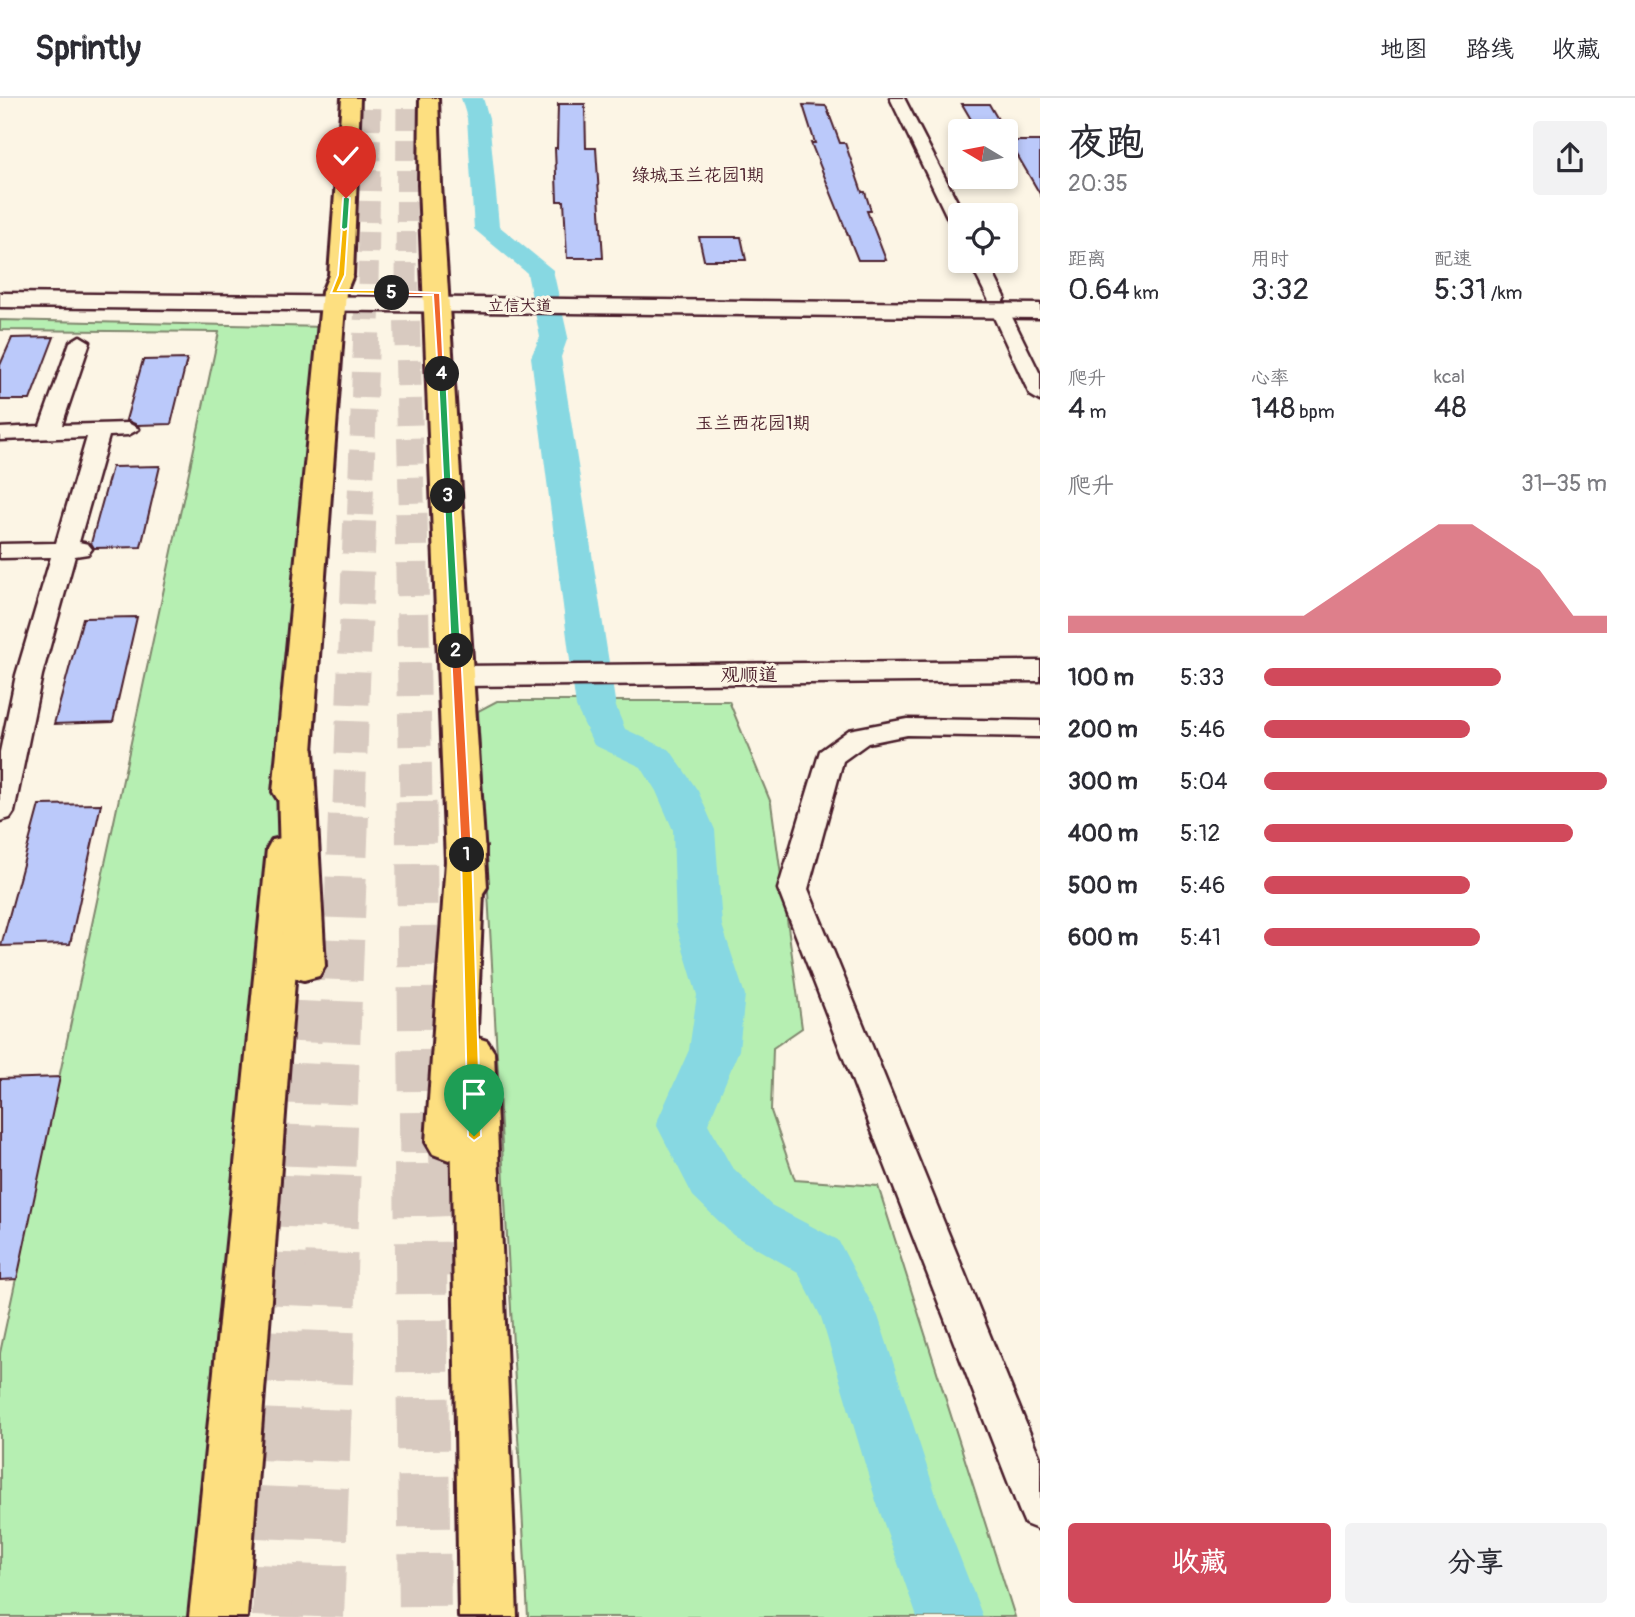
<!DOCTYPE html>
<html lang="zh">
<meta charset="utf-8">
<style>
:root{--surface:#fff;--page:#f2f2f3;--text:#2b2b33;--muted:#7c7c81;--line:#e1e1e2;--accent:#d1495b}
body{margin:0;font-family:Pangolin,"LXGW WenKai TC",sans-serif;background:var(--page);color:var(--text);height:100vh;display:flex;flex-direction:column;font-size:26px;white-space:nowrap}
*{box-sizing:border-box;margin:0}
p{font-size:23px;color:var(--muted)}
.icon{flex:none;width:38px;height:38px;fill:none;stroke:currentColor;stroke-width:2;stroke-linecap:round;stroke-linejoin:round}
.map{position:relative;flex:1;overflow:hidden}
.drawer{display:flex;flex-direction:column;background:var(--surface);width:595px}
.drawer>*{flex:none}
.needle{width:46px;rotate:280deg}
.controls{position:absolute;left:948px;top:21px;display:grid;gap:14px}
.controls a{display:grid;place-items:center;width:70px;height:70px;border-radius:7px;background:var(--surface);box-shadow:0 4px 10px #0003;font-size:35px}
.pin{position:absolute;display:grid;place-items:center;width:60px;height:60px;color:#fff;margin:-72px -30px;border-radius:50% 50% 50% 0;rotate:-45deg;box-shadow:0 0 7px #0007}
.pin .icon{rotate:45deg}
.km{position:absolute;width:35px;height:35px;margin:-18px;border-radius:50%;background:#222;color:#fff;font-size:19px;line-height:35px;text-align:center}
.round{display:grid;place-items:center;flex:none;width:74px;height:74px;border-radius:7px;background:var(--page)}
.summary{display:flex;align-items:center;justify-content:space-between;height:119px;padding:0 28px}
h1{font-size:38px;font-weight:600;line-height:52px}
.stats{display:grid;grid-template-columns:repeat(3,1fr);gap:10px;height:119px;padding:7px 28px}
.stats div{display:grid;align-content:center}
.stats b{font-size:30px;font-weight:600}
.stats small{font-size:19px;font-weight:400}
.stats p{font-size:19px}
.chart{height:196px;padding:14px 28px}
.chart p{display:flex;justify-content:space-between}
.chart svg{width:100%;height:126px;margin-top:7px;fill:var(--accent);opacity:.7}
.cta{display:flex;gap:14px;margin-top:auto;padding:14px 28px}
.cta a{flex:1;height:80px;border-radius:7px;background:var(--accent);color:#fff;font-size:28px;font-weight:600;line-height:80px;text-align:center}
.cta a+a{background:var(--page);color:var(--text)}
ul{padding:0 28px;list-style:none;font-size:23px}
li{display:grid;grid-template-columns:112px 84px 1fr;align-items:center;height:52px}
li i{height:18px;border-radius:9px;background:var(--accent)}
header{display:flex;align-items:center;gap:42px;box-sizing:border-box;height:98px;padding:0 35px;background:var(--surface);border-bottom:2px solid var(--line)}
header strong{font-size:33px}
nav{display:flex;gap:38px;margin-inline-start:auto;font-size:24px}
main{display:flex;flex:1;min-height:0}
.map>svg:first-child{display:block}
.green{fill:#b6efb2;stroke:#80876e;stroke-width:2}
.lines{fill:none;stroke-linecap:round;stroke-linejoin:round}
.river{fill:#87d8e2;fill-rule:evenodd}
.building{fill:#bbc9fa;stroke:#4a1f2b;stroke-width:2}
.trunk-tunnel-far4{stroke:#d8cac0;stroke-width:21;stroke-dasharray:21 10;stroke-linecap:butt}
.trunk-tunnel-far3{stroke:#d8cac0;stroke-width:26;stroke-dasharray:26 13;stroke-linecap:butt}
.trunk-tunnel-far2{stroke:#d8cac0;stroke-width:33;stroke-dasharray:33 17;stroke-linecap:butt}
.trunk-tunnel-far1{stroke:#d8cac0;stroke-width:41;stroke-dasharray:41 21;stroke-linecap:butt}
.trunk-tunnel{stroke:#d8cac0;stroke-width:52;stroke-dasharray:52 26;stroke-linecap:butt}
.minor-casing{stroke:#4a1f2b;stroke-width:5}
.tertiary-casing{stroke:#4a1f2b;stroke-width:5}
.primary-casing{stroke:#4a1f2b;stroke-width:6}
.trunk-casing{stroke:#4a1f2b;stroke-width:6}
.minor{fill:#fcf5e5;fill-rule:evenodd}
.tertiary{fill:#fcf5e5;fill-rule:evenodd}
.primary{fill:#fddf80;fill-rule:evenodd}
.trunk{fill:#fddf80;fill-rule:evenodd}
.split-1{fill:#f5b400;stroke:#fff;stroke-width:2}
.split-2{fill:#f0652b;stroke:#fff;stroke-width:2}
.split-3{fill:#22a559;stroke:#fff;stroke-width:2}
.split-4{fill:#22a559;stroke:#fff;stroke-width:2}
.split-5{fill:#f0652b;stroke:#fff;stroke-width:2}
.split-6{fill:#f5b400;stroke:#fff;stroke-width:2}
.split-7{fill:#22a559;stroke:#fff;stroke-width:2}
.labels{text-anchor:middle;stroke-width:6;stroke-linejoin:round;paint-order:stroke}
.far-street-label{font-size:16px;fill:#4a1f2b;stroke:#fcf5e5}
.far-neighbourhood-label{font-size:18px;fill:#4a1f2b;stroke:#fcf5e5}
.street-label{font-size:19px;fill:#4a1f2b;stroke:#fcf5e5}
</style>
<header>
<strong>Sprintly</strong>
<nav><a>地图</a><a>路线</a><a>收藏</a></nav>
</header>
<main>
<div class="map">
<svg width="1040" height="1519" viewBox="0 0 1040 1519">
<rect width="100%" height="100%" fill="#fcf5e5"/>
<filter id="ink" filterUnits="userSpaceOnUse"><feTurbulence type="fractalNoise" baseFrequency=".0143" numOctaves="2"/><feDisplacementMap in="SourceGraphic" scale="14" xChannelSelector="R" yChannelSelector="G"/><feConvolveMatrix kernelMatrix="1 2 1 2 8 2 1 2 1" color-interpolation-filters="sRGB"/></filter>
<g filter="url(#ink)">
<g class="green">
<polygon points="0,222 326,229 213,1519 0,1519 0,1255 219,234 0,232"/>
<polygon points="497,603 729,603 771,705 802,930 773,950 771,1013 795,1082 878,1088 1015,1519 528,1519 478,613"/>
</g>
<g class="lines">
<polygon class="river" points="461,0 483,0 489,20 499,128 553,172 568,239 561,259 616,609 625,631 670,652 698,693 715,732 722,827 745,897 739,952 708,1026 731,1068 771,1107 838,1142 878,1218 938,1403 983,1519 917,1519 876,1403 821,1219 798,1174 733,1137 693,1098 656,1026 689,952 697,897 676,827 673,732 656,693 641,669 594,647 576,609 531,259 540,239 527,175 474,131 467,20"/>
</g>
<g class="building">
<polygon points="558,6 585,6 586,50 596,50 603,160 567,160 564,103 557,103 555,50 557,50"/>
<polygon points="962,6 989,6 1003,30 976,30"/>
<polygon points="803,7 826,8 840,45 845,45 862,94 865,94 871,113 867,113 886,162 858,162 811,45 815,45"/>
<polygon points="1009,43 1040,43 1040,96"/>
<polygon points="699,139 741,139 746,162 704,162"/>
<polygon points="54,239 30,302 0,302 0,267 12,240"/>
<polygon points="187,261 171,326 137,327 126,322 143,262"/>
<polygon points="160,368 141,449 94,450 91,445 112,369"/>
<polygon points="137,519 113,624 54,626 83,520"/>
<polygon points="101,706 70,846 1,848 39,707"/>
<polygon points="60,979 17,1181 0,1182 0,981"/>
</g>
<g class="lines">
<g class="trunk-tunnel-far4">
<polyline points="368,186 371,0"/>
<polyline points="406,186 407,0"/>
</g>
<g class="trunk-tunnel-far3">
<polyline points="406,184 412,417"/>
<polyline points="360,417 368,184"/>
</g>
<g class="trunk-tunnel-far2">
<polyline points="411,415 416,706"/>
<polyline points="349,706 360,415"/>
</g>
<g class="trunk-tunnel-far1">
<polyline points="416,704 420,1068"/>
<polyline points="449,1044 450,1068"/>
<polyline points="296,1068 304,868"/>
<polyline points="335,1068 349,704"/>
</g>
<g class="trunk-tunnel">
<polyline points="420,1066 425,1519"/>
<polyline points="450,1066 455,1178"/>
<polyline points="278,1519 296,1066"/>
<polyline points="318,1519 335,1066"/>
</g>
<defs>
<g id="minor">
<polygon points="890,0 904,0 964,117 961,117 961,134 952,129"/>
<polygon points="969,163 987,163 1005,199 1003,203 989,203"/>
<polygon points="1000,207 1009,213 1040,276 1040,303 1030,297 991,213"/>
<polygon points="80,238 90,244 62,327 128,325 139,331 128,337 109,338 79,444 88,446 92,451 88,456 75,458 42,577 14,714 10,720 0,723 0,654 16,577 51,459 0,460 0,446 56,445 87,339 0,342 0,330 40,328 70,244"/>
<polygon points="907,621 1040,623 1040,639 907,637 868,645 843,663 808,791 1040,1360 1040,1432 1025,1426 1019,1412 778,791 820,653 849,632"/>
</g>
<g id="tertiary">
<polygon points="0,195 1040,206 1040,220 0,209"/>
<polygon points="1040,563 1040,583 457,588 446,585 441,578 446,571 457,568"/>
</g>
<g id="primary">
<polygon points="342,0 360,0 353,177 346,194 309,694 304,702 291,705 278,702 273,694 322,194 329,177"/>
<polygon points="420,0 438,0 441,87 487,789 481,798 467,802 453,798 447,789 419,87"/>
<polygon points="286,739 300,742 305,751 247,1519 189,1519 267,751 272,742"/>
<polygon points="472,938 487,943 494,954 517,1519 459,1519 450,954 457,943"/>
</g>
<g id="trunk">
<polygon points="295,641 308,644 313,652 325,868 319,878 304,882 289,878 283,868 277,652 282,644"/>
<polygon points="466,737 480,740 485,749 472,1044 465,1056 449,1062 433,1056 426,1044 447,749 452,740"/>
</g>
</defs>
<use href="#minor" class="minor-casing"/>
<use href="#tertiary" class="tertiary-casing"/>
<use href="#primary" class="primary-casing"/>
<use href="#trunk" class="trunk-casing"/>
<use href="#minor" class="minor"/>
<use href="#tertiary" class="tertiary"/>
<use href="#primary" class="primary"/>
<use href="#trunk" class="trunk"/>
</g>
</g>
<polygon class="split-1" points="467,753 472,757 481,1038 474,1043 468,1038 461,757"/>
<polygon class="split-2" points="456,550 461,553 472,757 467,761 461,757 451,553"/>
<polygon class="split-3" points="448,395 452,398 461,553 456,556 451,553 444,398"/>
<polygon class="split-4" points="442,274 446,276 452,398 448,400 444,398 438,276"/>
<polygon class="split-5" points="390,193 440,195 444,278 438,276 433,197 392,197"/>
<polygon class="split-6" points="342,129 348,130 345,177 338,192 392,192 395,196 331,195 338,177"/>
<polygon class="split-7" points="346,98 350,100 348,130 344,132 341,130 343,100"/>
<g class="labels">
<g class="far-street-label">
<text x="520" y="213">立信大道</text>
</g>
<g class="far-neighbourhood-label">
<text x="698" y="83">绿城玉兰花园1期</text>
<text x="753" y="331">玉兰西花园1期</text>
</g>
<g class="street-label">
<text x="749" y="583">观顺道</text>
</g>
</g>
</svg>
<div class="controls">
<a><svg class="needle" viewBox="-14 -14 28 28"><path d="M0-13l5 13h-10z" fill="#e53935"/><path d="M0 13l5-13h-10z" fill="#7c7c81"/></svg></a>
<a><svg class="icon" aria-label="locate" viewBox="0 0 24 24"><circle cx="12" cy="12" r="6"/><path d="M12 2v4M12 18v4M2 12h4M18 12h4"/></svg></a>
</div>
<div class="pin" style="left:474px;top:1038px;background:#1e9e55"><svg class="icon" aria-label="arrive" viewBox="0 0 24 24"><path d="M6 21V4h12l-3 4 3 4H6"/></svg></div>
<div class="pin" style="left:346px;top:100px;background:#d93025"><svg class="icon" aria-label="check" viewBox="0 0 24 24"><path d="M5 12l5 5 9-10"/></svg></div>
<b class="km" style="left:467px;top:757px">1</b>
<b class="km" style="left:456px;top:553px">2</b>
<b class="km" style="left:448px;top:398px">3</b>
<b class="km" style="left:442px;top:276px">4</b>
<b class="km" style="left:392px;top:195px">5</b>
</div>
<section class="drawer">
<div class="summary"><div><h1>夜跑</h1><p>20:35</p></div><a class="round"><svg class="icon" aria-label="share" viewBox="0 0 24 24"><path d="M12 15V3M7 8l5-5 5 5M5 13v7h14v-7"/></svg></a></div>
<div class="stats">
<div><p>距离</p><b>0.64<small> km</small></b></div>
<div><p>用时</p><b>3:32</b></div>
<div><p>配速</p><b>5:31<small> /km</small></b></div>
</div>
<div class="stats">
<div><p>爬升</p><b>4<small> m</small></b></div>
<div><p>心率</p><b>148<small> bpm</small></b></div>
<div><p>kcal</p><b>48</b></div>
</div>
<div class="chart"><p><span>爬升</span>31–35 m</p>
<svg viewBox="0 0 160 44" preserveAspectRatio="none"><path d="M0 44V38L10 38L20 38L30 38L40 38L50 38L60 38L70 38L80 30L90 22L100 14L110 6L120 6L130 14L140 22L150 38L160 38V44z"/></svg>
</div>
<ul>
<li><b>100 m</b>5:33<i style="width:69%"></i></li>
<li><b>200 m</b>5:46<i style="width:60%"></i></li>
<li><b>300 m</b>5:04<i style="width:100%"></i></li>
<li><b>400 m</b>5:12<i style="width:90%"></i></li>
<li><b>500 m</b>5:46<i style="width:60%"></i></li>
<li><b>600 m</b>5:41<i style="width:63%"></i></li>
</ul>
<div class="cta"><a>收藏</a><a>分享</a></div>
</section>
</main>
